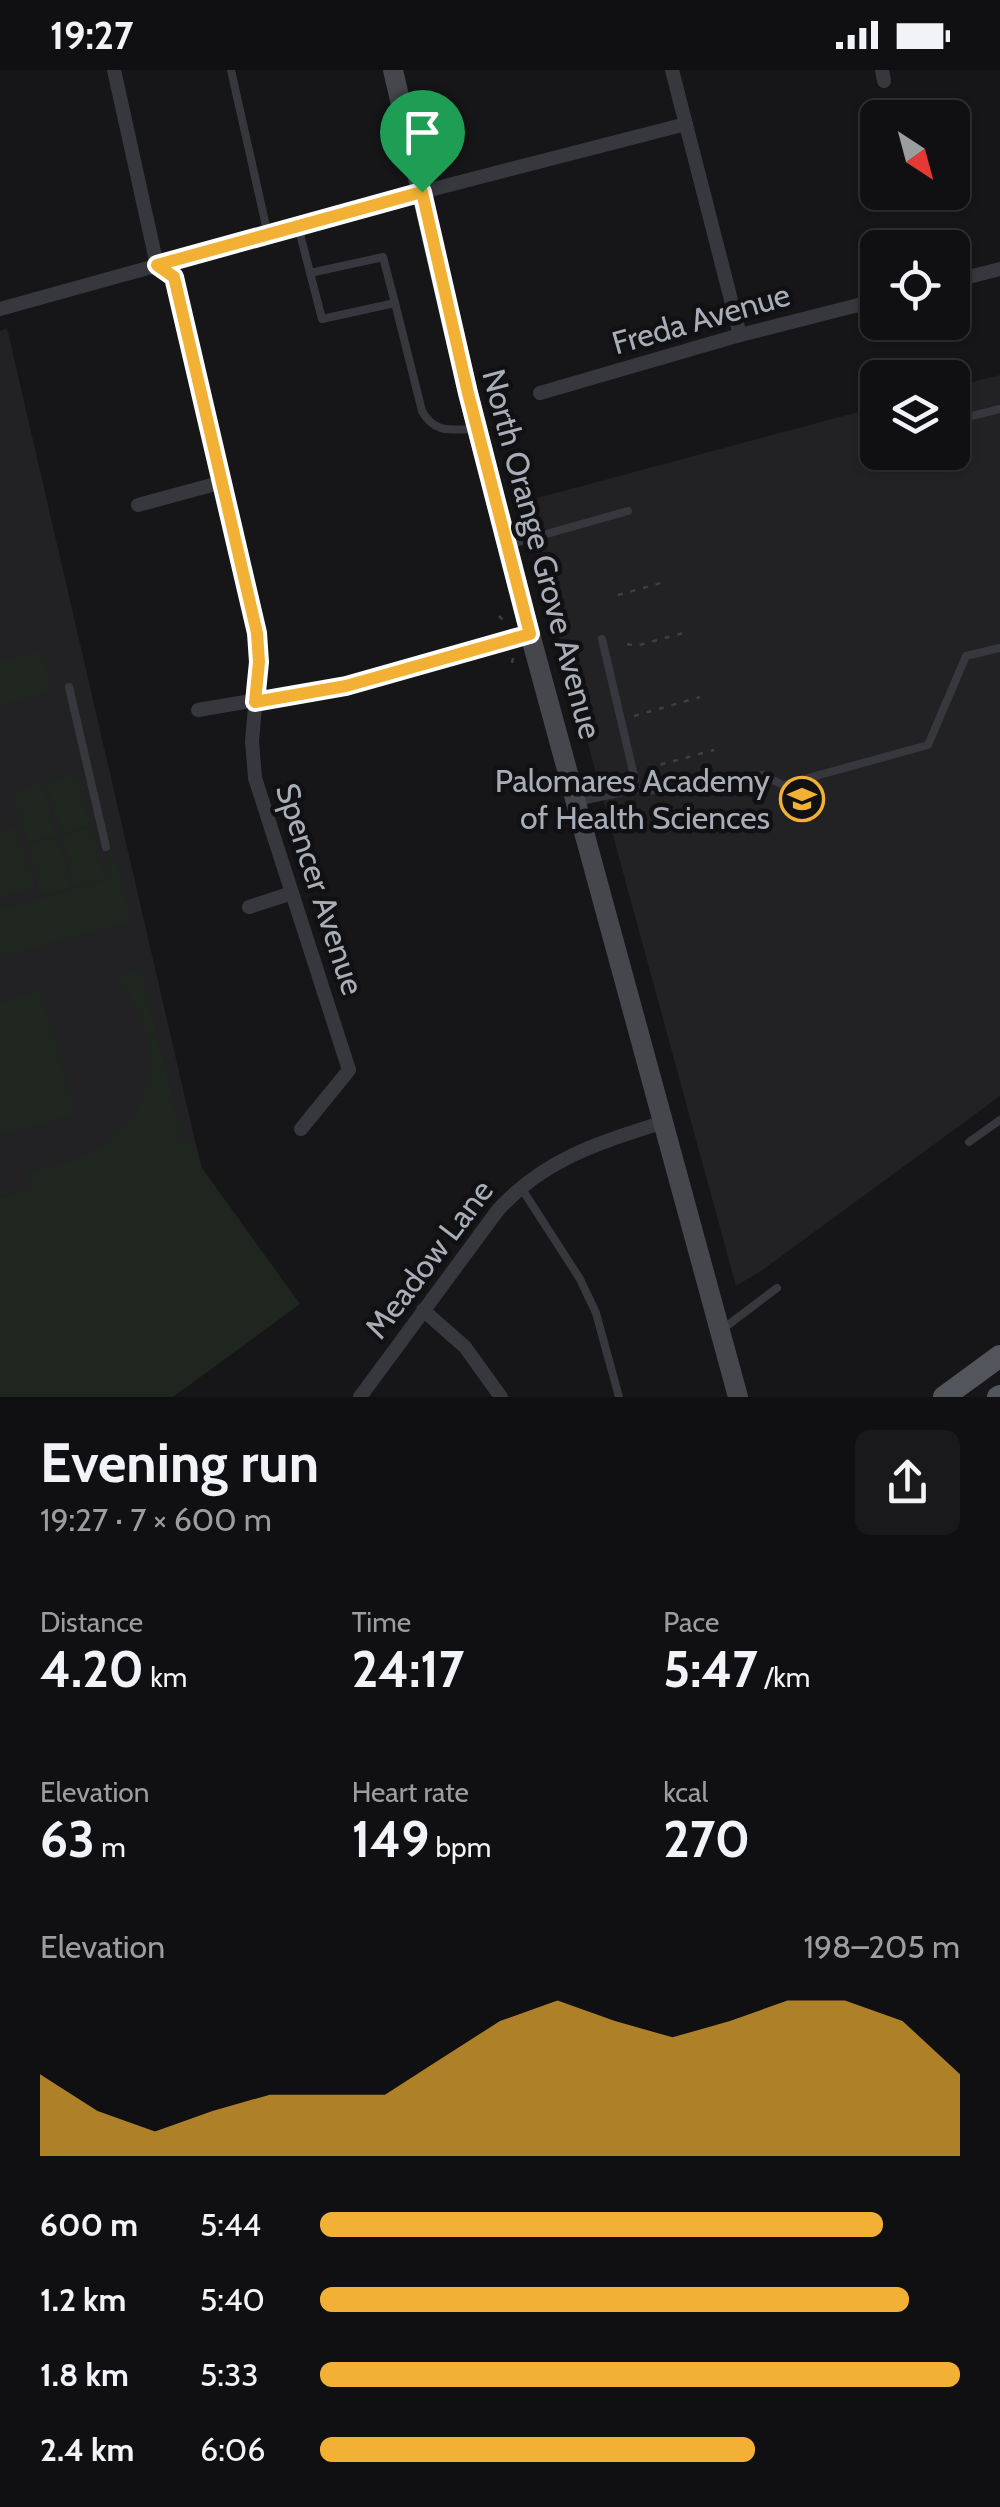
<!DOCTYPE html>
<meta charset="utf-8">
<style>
:root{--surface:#101012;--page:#19191b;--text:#f1f3f6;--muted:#9c9d9f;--line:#303032;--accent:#f2b134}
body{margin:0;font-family:Cabin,sans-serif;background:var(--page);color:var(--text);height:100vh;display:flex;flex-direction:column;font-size:38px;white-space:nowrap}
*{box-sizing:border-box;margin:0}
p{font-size:32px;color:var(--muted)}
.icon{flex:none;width:55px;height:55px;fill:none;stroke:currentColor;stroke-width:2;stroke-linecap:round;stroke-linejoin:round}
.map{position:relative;height:1327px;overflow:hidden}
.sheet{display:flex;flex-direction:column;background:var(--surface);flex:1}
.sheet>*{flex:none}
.needle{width:65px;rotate:144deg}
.fabs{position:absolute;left:860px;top:30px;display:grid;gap:20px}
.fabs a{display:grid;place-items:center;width:110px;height:110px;border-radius:15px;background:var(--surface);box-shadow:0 2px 8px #0004,0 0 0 2px var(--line);font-size:50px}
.pin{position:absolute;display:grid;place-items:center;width:85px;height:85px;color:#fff;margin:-102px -42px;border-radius:50% 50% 50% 0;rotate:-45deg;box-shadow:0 0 10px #0007}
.pin .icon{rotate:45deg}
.round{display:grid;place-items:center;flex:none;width:105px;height:105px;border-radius:15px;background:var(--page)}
.head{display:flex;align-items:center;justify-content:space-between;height:170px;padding:0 40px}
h1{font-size:55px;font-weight:700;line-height:75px}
.metrics{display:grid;grid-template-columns:repeat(3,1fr);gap:15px;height:170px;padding:10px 40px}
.metrics div{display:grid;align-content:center}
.metrics b{font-size:50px;font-weight:700}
.metrics small{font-size:28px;font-weight:400}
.metrics p{font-size:28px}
.chart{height:280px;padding:20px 40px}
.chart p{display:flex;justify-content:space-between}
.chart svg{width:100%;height:180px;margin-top:10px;fill:var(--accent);opacity:.7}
ul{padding:0 40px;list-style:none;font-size:32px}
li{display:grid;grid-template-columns:160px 120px 1fr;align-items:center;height:75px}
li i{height:25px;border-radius:12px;background:var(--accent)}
.status{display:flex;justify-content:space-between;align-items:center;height:70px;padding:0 50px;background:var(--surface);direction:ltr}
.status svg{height:28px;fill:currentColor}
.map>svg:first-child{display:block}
.built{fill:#222225}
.green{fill:#1e261f}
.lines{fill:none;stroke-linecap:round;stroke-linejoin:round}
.path{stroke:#3d3f44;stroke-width:2.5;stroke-dasharray:5 8;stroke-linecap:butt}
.lane{stroke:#37383d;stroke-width:8}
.street{stroke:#37383d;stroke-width:14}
.secondary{stroke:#45474d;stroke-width:20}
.primary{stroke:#53555c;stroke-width:22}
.route-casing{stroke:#fff;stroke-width:20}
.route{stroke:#f2b134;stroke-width:12}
.labels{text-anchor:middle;stroke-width:9;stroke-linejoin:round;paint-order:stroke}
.street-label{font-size:32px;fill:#a8adb8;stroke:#111113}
.poi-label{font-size:32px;fill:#a8adb8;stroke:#111113;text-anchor:end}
</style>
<div class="status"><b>19:27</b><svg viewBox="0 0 49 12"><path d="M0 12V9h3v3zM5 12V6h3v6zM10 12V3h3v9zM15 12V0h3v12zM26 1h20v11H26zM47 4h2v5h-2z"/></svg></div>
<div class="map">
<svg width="1000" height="1327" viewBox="0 0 1000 1327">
<rect width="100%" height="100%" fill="#161618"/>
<g class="built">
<polygon points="7,258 195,1071 0,1128 0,261"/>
<polygon points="1000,305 1000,1026 761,1201 736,1216 522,432 877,337 878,382 952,382 953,317"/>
</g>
<g class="green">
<polygon points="42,580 52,621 0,636 0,591"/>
<polygon points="76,704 91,755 61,764 46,713"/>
<polygon points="43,713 57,765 27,773 13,722"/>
<polygon points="17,757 35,818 0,827 0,762"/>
<polygon points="91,757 106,808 75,817 61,766"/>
<polygon points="58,767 72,818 42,826 28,775"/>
<polygon points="109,780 120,800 131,851 5,886 0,878 0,840 107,809"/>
<path d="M 141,900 L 183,1074 L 195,1071 L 202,1098 L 300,1234 L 173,1327 L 0,1327 L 0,1128 L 30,1119 L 27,1103 C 51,1096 79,1091 101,1077 C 161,1039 163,957 115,908 Z"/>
<polygon points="41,921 76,1044 0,1065 0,933"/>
</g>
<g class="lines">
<g class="path">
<polyline points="618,525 668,511"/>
<polyline points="499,546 503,550"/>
<polyline points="627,574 636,576 683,563"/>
<polyline points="562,581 566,581"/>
<polyline points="512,593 513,588"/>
<polyline points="634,646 700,627"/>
<polyline points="648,698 714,680"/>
</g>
<g class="lane">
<polyline points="231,0 268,165"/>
<path d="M 298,156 L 322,249 L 395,233 L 422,341 C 434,363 450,360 473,359"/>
<polyline points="310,203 383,187 395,233"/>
<polyline points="952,351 1000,339"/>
<polyline points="508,475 628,441"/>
<polyline points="69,617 106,777"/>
<polyline points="632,720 699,721 763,705 783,715 928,675 966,586 1000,578"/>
<polyline points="577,732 632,720 635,710 602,569"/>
<polyline points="969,1072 1000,1050"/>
<polyline points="520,1116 580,1209 596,1243 619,1327"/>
<polyline points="724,1258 777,1218"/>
</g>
<g class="street">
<polyline points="114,0 157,195 175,207 257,563 259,592 252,671 255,708 349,1000 301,1059"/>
<polyline points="672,0 740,265"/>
<polyline points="882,0 884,11"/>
<polyline points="952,211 1000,199"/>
<polyline points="0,239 422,122 686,54"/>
<polyline points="540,323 740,265 878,230"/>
<polyline points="138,435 223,412"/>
<polyline points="198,640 346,615 530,564"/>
<polyline points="249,837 292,823"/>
<polyline points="423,1240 465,1277 501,1327"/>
<path d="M 360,1327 L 498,1140 C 545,1088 599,1073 664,1052"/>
</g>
<polyline class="secondary" points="393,0 468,323 530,564 738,1327"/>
<g class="primary">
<polyline points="944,1327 1000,1286"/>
<polyline points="998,1327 1000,1326"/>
</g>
</g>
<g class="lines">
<defs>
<polygon id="route" points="422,122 468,323 530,564 346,616 255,632 259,592 257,563 174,207 157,195"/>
</defs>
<use href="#route" class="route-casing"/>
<use href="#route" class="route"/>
</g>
<defs>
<symbol id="school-ring" viewBox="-11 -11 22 22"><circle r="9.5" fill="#111113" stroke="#f2b134" stroke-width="1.5"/><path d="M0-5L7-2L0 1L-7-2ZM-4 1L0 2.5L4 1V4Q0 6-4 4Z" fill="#f2b134"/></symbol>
</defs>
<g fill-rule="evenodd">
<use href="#school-ring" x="777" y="704" width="50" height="50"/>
</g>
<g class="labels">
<g class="street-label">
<text transform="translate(701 249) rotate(-16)" y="11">Freda Avenue</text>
<text transform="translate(542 484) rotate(75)" y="11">North Orange Grove Avenue</text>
<text transform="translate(320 819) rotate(72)" y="11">Spencer Avenue</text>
<text transform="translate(429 1189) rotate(-53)" y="11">Meadow Lane</text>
</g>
<g class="poi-label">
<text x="770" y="722">Palomares Academy<tspan x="770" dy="37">of Health Sciences</tspan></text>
</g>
</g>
</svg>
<div class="fabs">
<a><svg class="needle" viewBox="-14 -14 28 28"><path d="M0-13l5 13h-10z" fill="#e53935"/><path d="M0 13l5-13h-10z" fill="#9c9d9f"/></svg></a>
<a><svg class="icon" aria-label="locate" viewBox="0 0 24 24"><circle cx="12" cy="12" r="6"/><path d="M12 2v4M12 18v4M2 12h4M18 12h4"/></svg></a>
<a><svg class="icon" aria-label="layers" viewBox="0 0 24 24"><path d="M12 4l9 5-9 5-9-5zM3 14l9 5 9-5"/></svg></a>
</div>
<div class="pin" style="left:422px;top:122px;background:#1e9e55"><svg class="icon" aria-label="arrive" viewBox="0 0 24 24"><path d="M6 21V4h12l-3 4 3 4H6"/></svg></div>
</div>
<section class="sheet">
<div class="head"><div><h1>Evening run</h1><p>19:27 · 7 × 600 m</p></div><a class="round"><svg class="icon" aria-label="share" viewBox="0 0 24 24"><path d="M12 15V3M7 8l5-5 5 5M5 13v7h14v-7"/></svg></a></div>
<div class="metrics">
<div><p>Distance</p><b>4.20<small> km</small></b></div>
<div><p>Time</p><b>24:17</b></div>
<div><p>Pace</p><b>5:47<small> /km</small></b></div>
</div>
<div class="metrics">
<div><p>Elevation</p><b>63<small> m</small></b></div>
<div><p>Heart rate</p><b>149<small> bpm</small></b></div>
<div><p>kcal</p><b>270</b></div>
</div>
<div class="chart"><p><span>Elevation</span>198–205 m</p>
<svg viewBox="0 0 160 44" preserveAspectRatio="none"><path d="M0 44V24L10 33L20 38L30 33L40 29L50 29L60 29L70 20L80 11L90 6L100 11L110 15L120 11L130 6L140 6L150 11L160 24V44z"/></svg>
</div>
<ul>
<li><b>600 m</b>5:44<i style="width:88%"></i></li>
<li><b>1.2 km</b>5:40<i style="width:92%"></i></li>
<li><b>1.8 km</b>5:33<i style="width:100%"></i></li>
<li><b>2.4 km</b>6:06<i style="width:68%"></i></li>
</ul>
</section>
